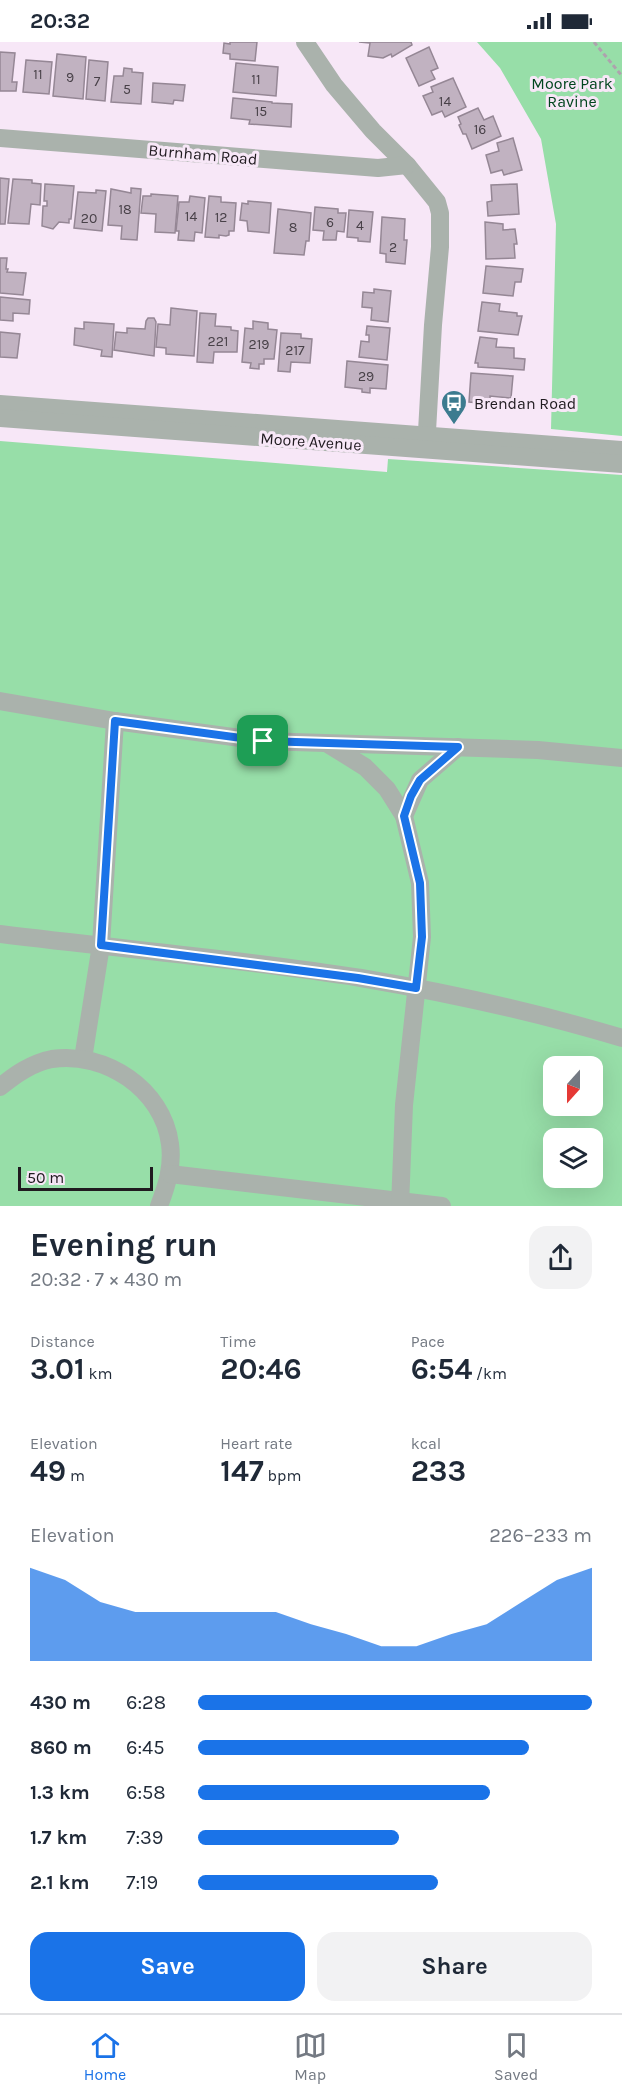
<!DOCTYPE html>
<meta charset="utf-8">
<style>
:root{--surface:#fff;--page:#f2f2f3;--text:#1f2937;--muted:#747a83;--line:#e0e1e3;--accent:#1a73e8}
body{margin:0;font-family:Karla,sans-serif;background:var(--page);color:var(--text);height:100vh;display:flex;flex-direction:column;font-size:22px;white-space:nowrap}
*{box-sizing:border-box;margin:0}
p{font-size:20px;color:var(--muted)}
.icon{flex:none;width:33px;height:33px;fill:none;stroke:currentColor;stroke-width:2;stroke-linecap:round;stroke-linejoin:round}
.map{position:relative;height:1164px;overflow:hidden}
.side{display:flex;flex-direction:column;background:var(--surface);flex:1}
.side>*{flex:none}
.needle{width:39px;rotate:201deg}
.controls{position:absolute;left:543px;top:1014px;display:grid;gap:12px}
.controls a{display:grid;place-items:center;width:60px;height:60px;border-radius:12px;background:var(--surface);box-shadow:0 6px 24px #0002;font-size:30px}
.scale{position:absolute;left:18px;bottom:15px;width:135px;box-sizing:border-box;padding-left:6px;border:3px solid #201b20;border-top:0;font-size:16px;line-height:21px;white-space:nowrap;color:#201b20;-webkit-text-stroke:4px #f7e7f7;paint-order:stroke}
.pin{position:absolute;display:grid;place-items:center;width:51px;height:51px;color:#fff;margin:-26px;border-radius:12px;box-shadow:0 3px 9px #0006}
.round{display:grid;place-items:center;flex:none;width:63px;height:63px;border-radius:18px;background:var(--page)}
.summary{display:flex;align-items:center;justify-content:space-between;height:102px;padding:0 30px}
h1{font-size:33px;font-weight:700;line-height:45px}
.stats{display:grid;grid-template-columns:repeat(3,1fr);gap:9px;height:102px;padding:6px 30px}
.stats div{display:grid;align-content:center}
.stats b{font-size:30px;font-weight:700}
.stats small{font-size:16px;font-weight:400}
.stats p{font-size:16px}
.chart{height:168px;padding:12px 30px}
.chart p{display:flex;justify-content:space-between}
.chart svg{width:100%;height:108px;margin-top:6px;fill:var(--accent);opacity:.7}
.button{display:flex;gap:12px;margin-top:auto;padding:12px 30px}
.button a{flex:1;height:69px;border-radius:18px;background:var(--accent);color:#fff;font-size:24px;font-weight:700;line-height:69px;text-align:center}
.button a+a{background:var(--page);color:var(--text)}
ul{padding:0 30px;list-style:none;font-size:20px}
li{display:grid;grid-template-columns:96px 72px 1fr;align-items:center;height:45px}
li i{height:15px;border-radius:8px;background:var(--accent)}
.status{display:flex;justify-content:space-between;align-items:center;height:42px;padding:0 30px;background:var(--surface);direction:ltr}
.status svg{height:16px;fill:currentColor}
.tabs{display:flex;justify-content:space-around;align-items:center;height:84px;border-top:2px solid var(--line);background:var(--surface);font-size:16px;color:var(--muted)}
.tabs a{display:grid;justify-items:center;gap:3px}
.tabs .current{color:var(--accent)}
.map>svg:first-child{display:block}
.green{fill:#97dea8;fill-rule:evenodd}
.building{fill:#c1b2c1;stroke:#958795;stroke-width:1.5}
.lines{fill:none;stroke-linecap:round;stroke-linejoin:round}
.path{stroke:#aea2ae;stroke-width:3;stroke-dasharray:4.5 3;stroke-linecap:butt}
.minor{stroke:#aab2ac;stroke-width:18}
.route-casing{stroke:#fff;stroke-width:12}
.route{stroke:#1a73e8;stroke-width:8}
.labels{text-anchor:middle;stroke-width:6;stroke-linejoin:round;paint-order:stroke}
.number-label{font-size:14px;fill:#484148}
.park-label{font-size:16px;fill:#00451e;stroke:#f7e7f7}
.street-label{font-size:16px;fill:#201b20;stroke:#f7e7f7}
.poi-label{font-size:16px;fill:#201b20;stroke:#f7e7f7;text-anchor:start}
</style>
<div class="status"><b>20:32</b><svg viewBox="0 0 49 12"><path d="M0 12V9h3v3zM5 12V6h3v6zM10 12V3h3v9zM15 12V0h3v12zM26 1h20v11H26zM47 4h2v5h-2z"/></svg></div>
<div class="map">
<svg width="622" height="1164" viewBox="0 0 622 1164">
<rect width="100%" height="100%" fill="#f7e7f7"/>
<g class="green">
<polygon points="477,0 622,0 622,394 551,387 556,182 541,97 500,26"/>
<path d="M 0,399 L 387,430 L 388,417 L 622,433 L 622,1164 L 0,1164 ZM 554,1024 L 592,1024 L 592,1064 L 554,1064 ZM 554,1096 L 592,1096 L 592,1136 L 554,1136 Z"/>
</g>
<g class="building">
<polygon points="230,0 257,0 255,19 230,17 230,12 223,11 224,1 230,2"/>
<polygon points="359,0 411,0 412,3 392,15 391,12 383,16 368,14 370,1"/>
<polygon points="429,5 438,26 431,29 435,37 419,44 406,16"/>
<polygon points="0,10 15,11 12,40 17,40 16,49 0,49"/>
<polygon points="57,12 86,15 83,57 53,54"/>
<polygon points="26,18 52,20 49,52 23,50"/>
<polygon points="89,18 108,20 105,59 86,57"/>
<polygon points="236,21 278,25 276,54 233,50"/>
<polygon points="124,26 132,27 132,30 143,31 141,62 111,60 114,34 123,34"/>
<polygon points="453,36 466,65 445,75 442,69 432,73 423,54 433,50 431,45"/>
<polygon points="153,41 185,43 183,59 174,58 173,62 152,60"/>
<polygon points="233,56 272,60 272,61 292,62 291,85 249,82 250,78 231,76"/>
<polygon points="478,66 484,78 493,74 501,94 472,107 466,92 463,92 459,83 461,82 458,75"/>
<polygon points="513,96 522,128 504,133 502,128 491,131 486,113 499,109 497,101"/>
<polygon points="0,136 9,137 5,182 0,182"/>
<polygon points="13,137 32,138 32,141 41,142 40,163 31,162 29,182 8,181"/>
<polygon points="45,142 74,144 71,177 69,177 69,181 59,180 53,187 42,184 43,164 47,164 47,159 44,159"/>
<polygon points="517,142 519,172 488,174 487,160 492,159 491,143"/>
<polygon points="131,146 141,147 137,198 121,197 122,184 108,183 111,147 131,151"/>
<polygon points="96,148 106,149 102,189 74,186 78,150 96,151"/>
<polygon points="151,152 178,154 175,191 155,190 156,172 141,171 143,154 151,154"/>
<polygon points="190,154 205,156 202,191 195,190 194,199 178,198 179,189 176,189 179,160 189,160"/>
<polygon points="209,154 221,155 221,160 236,161 234,189 229,189 229,193 226,194 219,193 219,196 205,195"/>
<polygon points="248,159 271,161 269,191 248,189 247,179 240,178 242,161 248,162"/>
<polygon points="315,165 338,167 338,171 346,171 344,190 337,189 336,198 323,198 324,189 313,188"/>
<polygon points="278,167 311,171 309,199 306,199 304,213 274,211"/>
<polygon points="349,168 373,170 370,200 358,199 358,196 347,195"/>
<polygon points="382,175 405,177 404,198 407,198 405,222 386,220 386,212 380,211"/>
<polygon points="485,180 503,182 503,188 515,187 517,202 514,202 515,216 486,217"/>
<polygon points="0,216 7,216 6,227 8,227 7,230 26,231 23,253 0,251"/>
<polygon points="486,224 523,227 521,240 515,240 513,254 483,251"/>
<polygon points="374,247 391,249 388,280 371,278 372,266 362,265 363,250 374,251"/>
<polygon points="0,255 30,258 29,272 13,271 13,279 0,278"/>
<polygon points="482,260 500,262 499,269 517,271 517,274 522,274 518,293 478,289"/>
<polygon points="171,266 197,269 194,314 166,312 166,306 156,305 158,282 170,283"/>
<polygon points="200,271 216,272 215,284 231,285 231,288 238,289 237,310 214,310 213,321 197,320"/>
<polygon points="148,276 154,276 156,280 154,314 114,308 116,290 127,291 127,286 145,287 146,279"/>
<polygon points="253,279 268,281 268,287 277,288 274,317 264,317 264,322 259,322 259,327 250,326 251,321 242,320 245,286 253,287"/>
<polygon points="84,280 114,282 112,315 101,314 102,308 74,303 75,286 84,287"/>
<polygon points="367,284 390,286 387,318 359,315 361,299 369,300 369,293 366,293"/>
<polygon points="0,290 20,292 17,316 0,315"/>
<polygon points="281,291 301,292 301,296 312,297 310,321 291,320 290,330 278,329"/>
<polygon points="480,295 497,297 496,305 514,306 514,316 525,317 524,328 478,325 478,321 475,321"/>
<polygon points="347,319 388,323 386,347 370,346 370,351 362,350 362,347 345,345"/>
<polygon points="471,331 513,334 511,356 490,354 490,362 469,360"/>
</g>
<g class="lines">
<polyline class="path" points="594,0 622,34"/>
<g class="minor">
<polyline points="305,0 334,43 373,89 407,123 437,160 440,171 440,205 433,283 426,407"/>
<polyline points="0,96 378,126 407,123"/>
<polyline points="0,362 622,408"/>
<polyline points="0,376 622,422"/>
<polyline points="0,659 115,679 263,699 538,708 622,716"/>
<polyline points="328,702 365,725 387,747 404,774"/>
<path d="M 0,892 C 120,907 241,917 361,936 C 449,951 536,970 622,996"/>
<polyline points="83,1017 101,903 115,679"/>
<path d="M 0,1045 C 16,1032 32,1021 52,1017 C 105,1009 163,1047 170,1102 C 173,1124 167,1143 159,1164"/>
<polyline points="170,1132 442,1164"/>
<polyline points="400,1164 404,1063 422,895 420,841 404,774 420,738 458,705"/>
</g>
</g>
<g class="lines">
<defs>
<polygon id="route" points="115,679 263,699 458,705 420,738 411,754 404,774 420,841 422,895 416,946 358,936 101,903"/>
</defs>
<use href="#route" class="route-casing"/>
<use href="#route" class="route"/>
</g>
<defs>
<symbol id="bus-pin" viewBox="-11 -11 22 30"><path d="M0 17L-7.5 6A9.5 9.5 0 1 1 7.5 6Z" fill="#3c7b8f" stroke="#f7e7f7"/><path d="M-5-6H5V4H4V6H2V4H-2V6H-4V4H-5ZM-3.5-4V0h7V-4ZM-3.5 1.2v1.5H-2V1.2ZM2 1.2v1.5H3.5V1.2Z" fill="#fff"/></symbol>
</defs>
<g fill-rule="evenodd">
<use href="#bus-pin" x="439" y="346" width="30" height="40"/>
</g>
<g class="labels">
<g class="number-label">
<text x="38" y="37">11</text>
<text x="70" y="40">9</text>
<text x="256" y="42">11</text>
<text x="97" y="44">7</text>
<text x="127" y="52">5</text>
<text x="445" y="64">14</text>
<text x="261" y="74">15</text>
<text x="480" y="92">16</text>
<text x="125" y="172">18</text>
<text x="191" y="179">14</text>
<text x="221" y="180">12</text>
<text x="89" y="181">20</text>
<text x="330" y="185">6</text>
<text x="360" y="188">4</text>
<text x="293" y="190">8</text>
<text x="393" y="210">2</text>
<text x="218" y="304">221</text>
<text x="259" y="307">219</text>
<text x="295" y="313">217</text>
<text x="366" y="339">29</text>
</g>
<g class="park-label">
<text x="572" y="47">Moore Park<tspan x="572" dy="18">Ravine</tspan></text>
</g>
<g class="street-label">
<text transform="translate(203 112) rotate(5)" y="6">Burnham Road</text>
<text transform="translate(311 399) rotate(4)" y="6">Moore Avenue</text>
</g>
<g class="poi-label">
<text x="474" y="367">Brendan Road</text>
</g>
</g>
</svg>
<div class="controls">
<a><svg class="needle" viewBox="-14 -14 28 28"><path d="M0-13l5 13h-10z" fill="#e53935"/><path d="M0 13l5-13h-10z" fill="#747a83"/></svg></a>
<a><svg class="icon" aria-label="layers" viewBox="0 0 24 24"><path d="M12 4l9 5-9 5-9-5zM3 14l9 5 9-5"/></svg></a>
</div>
<div class="scale">50 m</div>
<div class="pin" style="left:263px;top:699px;background:#1e9e55"><svg class="icon" aria-label="arrive" viewBox="0 0 24 24"><path d="M6 21V4h12l-3 4 3 4H6"/></svg></div>
</div>
<section class="side">
<div class="summary"><div><h1>Evening run</h1><p>20:32 · 7 × 430 m</p></div><a class="round"><svg class="icon" aria-label="share" viewBox="0 0 24 24"><path d="M12 15V3M7 8l5-5 5 5M5 13v7h14v-7"/></svg></a></div>
<div class="stats">
<div><p>Distance</p><b>3.01<small> km</small></b></div>
<div><p>Time</p><b>20:46</b></div>
<div><p>Pace</p><b>6:54<small> /km</small></b></div>
</div>
<div class="stats">
<div><p>Elevation</p><b>49<small> m</small></b></div>
<div><p>Heart rate</p><b>147<small> bpm</small></b></div>
<div><p>kcal</p><b>233</b></div>
</div>
<div class="chart"><p><span>Elevation</span>226–233 m</p>
<svg viewBox="0 0 160 44" preserveAspectRatio="none"><path d="M0 44V6L10 11L20 20L30 24L40 24L50 24L60 24L70 24L80 29L90 33L100 38L110 38L120 33L130 29L140 20L150 11L160 6V44z"/></svg>
</div>
<ul>
<li><b>430 m</b>6:28<i style="width:100%"></i></li>
<li><b>860 m</b>6:45<i style="width:84%"></i></li>
<li><b>1.3 km</b>6:58<i style="width:74%"></i></li>
<li><b>1.7 km</b>7:39<i style="width:51%"></i></li>
<li><b>2.1 km</b>7:19<i style="width:61%"></i></li>
</ul>
<div class="button"><a>Save</a><a>Share</a></div>
</section>
<nav class="tabs">
<a class="current"><svg class="icon" aria-label="home" viewBox="0 0 24 24"><path d="M3 11l9-7 9 7M6 9v11h12V9"/></svg>Home</a>
<a><svg class="icon" aria-label="map" viewBox="0 0 24 24"><path d="M3 6l6-2 6 2 6-2v14l-6 2-6-2-6 2zM9 4v14M15 6v14"/></svg>Map</a>
<a><svg class="icon" aria-label="saved" viewBox="0 0 24 24"><path d="M7 4h10v16l-5-4-5 4z"/></svg>Saved</a>
</nav>
